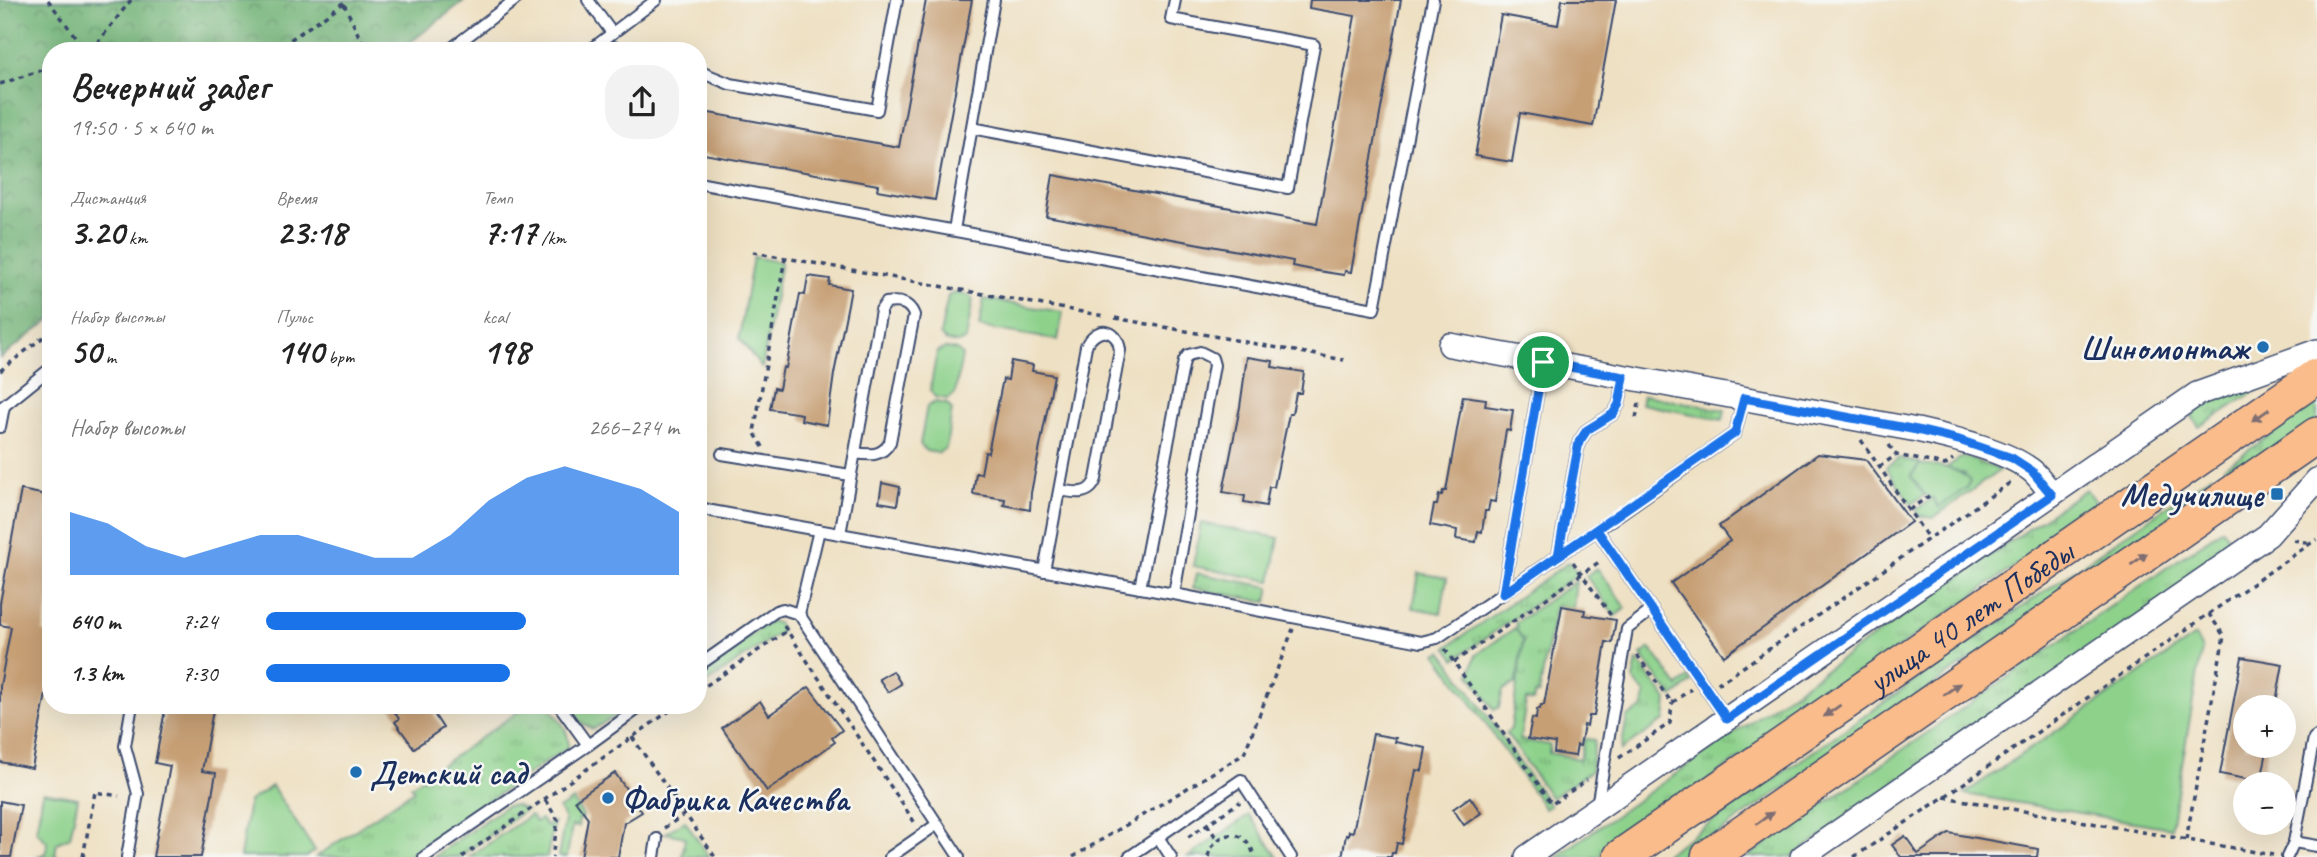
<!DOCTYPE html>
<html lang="ru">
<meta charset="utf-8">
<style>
:root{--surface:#fff;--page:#f2f2f2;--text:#222;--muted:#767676;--accent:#1a73e8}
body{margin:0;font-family:Caveat,sans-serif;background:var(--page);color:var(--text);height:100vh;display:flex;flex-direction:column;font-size:26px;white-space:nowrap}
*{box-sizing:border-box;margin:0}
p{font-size:23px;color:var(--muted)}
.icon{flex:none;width:38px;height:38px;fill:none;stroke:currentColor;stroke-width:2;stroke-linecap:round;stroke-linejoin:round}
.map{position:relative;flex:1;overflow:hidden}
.sheet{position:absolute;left:42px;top:42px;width:665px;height:672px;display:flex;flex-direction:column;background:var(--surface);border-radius:28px;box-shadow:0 7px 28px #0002}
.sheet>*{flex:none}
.fabs{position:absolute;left:2233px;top:695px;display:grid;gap:14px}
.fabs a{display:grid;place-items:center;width:63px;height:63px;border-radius:50%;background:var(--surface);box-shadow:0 7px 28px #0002;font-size:35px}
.pin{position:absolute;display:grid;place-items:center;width:60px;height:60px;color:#fff;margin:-30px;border:4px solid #fff;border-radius:50%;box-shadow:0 2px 7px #0007}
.round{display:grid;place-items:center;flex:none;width:74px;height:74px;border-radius:28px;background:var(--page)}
.overview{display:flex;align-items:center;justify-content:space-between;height:119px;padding:0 28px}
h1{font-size:38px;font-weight:700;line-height:52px}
.stats{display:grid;grid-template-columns:repeat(3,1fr);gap:10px;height:119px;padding:7px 28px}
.stats div{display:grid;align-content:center}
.stats b{font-size:35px;font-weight:700}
.stats small{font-size:19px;font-weight:400}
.stats p{font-size:19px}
.chart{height:196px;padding:14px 28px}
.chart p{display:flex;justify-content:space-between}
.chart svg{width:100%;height:126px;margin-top:7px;fill:var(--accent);opacity:.7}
ul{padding:0 28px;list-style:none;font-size:23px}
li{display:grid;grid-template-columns:112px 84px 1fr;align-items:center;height:52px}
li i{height:18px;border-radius:9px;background:var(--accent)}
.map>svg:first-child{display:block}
.grass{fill:url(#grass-tufts);stroke:#548074;stroke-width:2}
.forest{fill:url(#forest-crowns);stroke:#46716a;stroke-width:2}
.park{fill:#8dd18b;stroke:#548074;stroke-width:2}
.building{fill:#c69f74}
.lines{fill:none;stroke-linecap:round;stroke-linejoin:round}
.service-casing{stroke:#3b4a6d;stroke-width:14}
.minor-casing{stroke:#3b4a6d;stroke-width:26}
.primary-casing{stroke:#3b4a6d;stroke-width:38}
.path{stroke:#3b4a6d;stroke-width:3.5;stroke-dasharray:5 5;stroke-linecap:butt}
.service{stroke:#fff;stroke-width:10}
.minor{stroke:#fff;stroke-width:23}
.primary{stroke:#fabc8b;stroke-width:35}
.oneway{fill:#7f6e72}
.route-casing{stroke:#fff;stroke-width:14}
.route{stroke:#1a73e8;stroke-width:9}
.poi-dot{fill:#1f6fb2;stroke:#f6f6f2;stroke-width:2.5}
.labels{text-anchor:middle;stroke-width:5;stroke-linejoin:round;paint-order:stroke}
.poi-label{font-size:33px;font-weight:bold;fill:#1b2f5e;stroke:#f6f6f2;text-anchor:end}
.street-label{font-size:33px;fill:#1b2f5e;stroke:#f6f6f2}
</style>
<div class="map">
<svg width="2317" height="857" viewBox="0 0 2317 857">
<defs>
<pattern id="grass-tufts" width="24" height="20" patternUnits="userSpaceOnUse" patternTransform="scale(1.75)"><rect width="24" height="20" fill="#8dd18b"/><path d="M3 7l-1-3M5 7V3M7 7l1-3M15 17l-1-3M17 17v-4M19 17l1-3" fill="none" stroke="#72aa75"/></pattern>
<pattern id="forest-crowns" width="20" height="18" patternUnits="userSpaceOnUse" patternTransform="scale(1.75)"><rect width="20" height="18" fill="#72b377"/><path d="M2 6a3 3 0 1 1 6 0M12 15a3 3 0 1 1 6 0" fill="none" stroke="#5d9265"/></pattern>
</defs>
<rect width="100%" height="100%" fill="#f6f6f2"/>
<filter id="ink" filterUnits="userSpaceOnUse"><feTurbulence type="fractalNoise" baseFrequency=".0143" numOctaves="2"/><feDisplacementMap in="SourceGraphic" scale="14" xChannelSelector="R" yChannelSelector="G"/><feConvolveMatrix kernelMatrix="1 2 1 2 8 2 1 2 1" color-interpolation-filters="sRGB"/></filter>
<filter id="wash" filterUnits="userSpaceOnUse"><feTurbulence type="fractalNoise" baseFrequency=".00686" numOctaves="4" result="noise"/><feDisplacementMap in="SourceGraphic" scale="28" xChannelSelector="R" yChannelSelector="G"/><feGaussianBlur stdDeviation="1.57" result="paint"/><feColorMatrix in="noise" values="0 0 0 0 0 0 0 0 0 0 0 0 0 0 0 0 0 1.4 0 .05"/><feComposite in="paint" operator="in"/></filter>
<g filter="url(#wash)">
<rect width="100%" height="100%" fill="#eee0c2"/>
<g class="grass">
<polygon points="2268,383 2199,427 2191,415 2213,400"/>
<polygon points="1643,395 1725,410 1723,420 1641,404"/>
<polygon points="2317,403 2317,420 2232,479 2224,467"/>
<polygon points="1965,457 2000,470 1933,518 1920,516 1916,510 1933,498 1939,507 1965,474 1946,468 1959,459"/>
<polygon points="1899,458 1920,463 1911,476 1925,495 1911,504 1886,467"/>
<polygon points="2212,475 2220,487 1684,857 1661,857"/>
<polygon points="2086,489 2099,508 1597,857 1556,857"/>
<polygon points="2223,529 2237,549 1791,857 1747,857"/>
<polygon points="1569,562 1578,574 1455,659 1447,647"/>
<polygon points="1597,568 1626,608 1615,616 1586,576"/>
<polygon points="1196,573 1270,587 1267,602 1193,588"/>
<polygon points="1576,581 1573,608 1555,606 1539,694 1535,694 1533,701 1526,700 1520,740 1550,745 1549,753 1580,759 1584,739 1595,740 1591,771 1551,798 1506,733 1511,729 1523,640 1515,628 1517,626 1515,623"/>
<polygon points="771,621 777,623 782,631 698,689 698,673"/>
<polygon points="1650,648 1678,686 1689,678 1692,682 1672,697 1641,655"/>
<polygon points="1442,651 1550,806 1545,809 1437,654"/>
<polygon points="1637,660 1667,700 1665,720 1621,750 1627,717 1643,708 1645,694 1633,679"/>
<path d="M 528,705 L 548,705 C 558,719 570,729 568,747 L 406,857 L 316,857 L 414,790 L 411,786 Z"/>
<polygon points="567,705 621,705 617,715 593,729 580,722"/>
<polygon points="573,800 583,816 582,819 579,819 578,827 572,826 567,857 558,857 565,819 559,809"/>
<polygon points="515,805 526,810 459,857 433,857 506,806"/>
<polygon points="530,815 536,822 541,819 546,826 554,822 547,857 469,857"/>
<polygon points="685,821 709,857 682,857 685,837 665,833"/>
</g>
<polygon class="forest" points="0,0 465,0 399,51 51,51 51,319 0,358"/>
<g class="park">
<polygon points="753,257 781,262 762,368 739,338"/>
<polygon points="955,293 968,295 973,299 966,339 958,343 946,341 940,335 948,296"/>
<polygon points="984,299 1063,312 1058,340 979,327"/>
<polygon points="946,348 957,350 962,355 955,394 948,399 935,397 930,390 937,352"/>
<polygon points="936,402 947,404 952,410 946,448 938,453 926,451 920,444 927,406"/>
<path d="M 1919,465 C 1934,464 1960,468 1970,481 L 1966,488 L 1939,507 L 1933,498 L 1925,495 L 1911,476 Z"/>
<polygon points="1201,523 1279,538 1271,581 1193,566"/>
<polygon points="1419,573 1447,578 1441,613 1413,608"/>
<polygon points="1515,628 1523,640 1516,683 1503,690 1499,707 1494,710 1470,674 1476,655"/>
<polygon points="2195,636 2202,649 2171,828 1964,794"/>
<polygon points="272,786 315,851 306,857 240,857 249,801"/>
<polygon points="43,792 78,798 70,837 57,843 55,854 58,857 36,857 46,853 47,842 36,831"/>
<polygon points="1249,815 1278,857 1188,857"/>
</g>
<g id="blocks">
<g class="building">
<polygon points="926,0 972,0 935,200 877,190 878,185 698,153 698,111 899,147"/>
<polygon points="1310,0 1401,0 1351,272 1345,271 1344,275 1318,271 1292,266 1293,261 1046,216 1053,175 1317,224 1355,16 1309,8"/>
<polygon points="1562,0 1616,0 1593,126 1520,113 1512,162 1475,156 1501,15 1558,25"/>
<polygon points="808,276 830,279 829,285 851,289 834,374 827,425 801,420 802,414 770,409 774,388 779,389 783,367 786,368 800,294 805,295"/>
<polygon points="1247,357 1273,361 1272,367 1304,372 1301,393 1296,393 1292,414 1289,414 1274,487 1269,487 1266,506 1244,502 1245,496 1223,492 1240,407"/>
<polygon points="1011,361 1033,365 1032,371 1054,375 1031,493 1030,510 1004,505 1005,499 973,494 976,473 981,474 985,452 988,453 1003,379 1008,380"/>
<polygon points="1463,396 1486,399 1485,406 1513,410 1510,431 1506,430 1495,502 1490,501 1488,511 1485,511 1482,532 1478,531 1476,542 1456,539 1457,530 1430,525 1434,505 1437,505 1439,495 1442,495 1443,491 1446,491"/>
<polygon points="1818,454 1866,460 1911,522 1724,656 1671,583 1730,541 1719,526"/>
<polygon points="882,483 900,487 897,505 879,502"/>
<polygon points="21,490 51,496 51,592 43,632 51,634 51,667 32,768 0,762 0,686 11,627 0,625 0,603"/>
<polygon points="1562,606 1585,610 1584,615 1616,620 1612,643 1606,642 1594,716 1589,716 1587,726 1584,725 1580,746 1577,745 1575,756 1554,753 1555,743 1528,739 1532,718 1536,719 1537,709 1540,709 1541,705 1544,705"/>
<polygon points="2242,657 2283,664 2275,707 2245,707 2245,746 2268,746 2261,782 2220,774"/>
<polygon points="893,671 901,684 888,692 879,679"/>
<polygon points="809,687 842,730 832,738 835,742 767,791 722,728 760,701 769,715"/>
<polygon points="166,705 214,705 202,771 216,773 201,857 153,857 170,766 155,763"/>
<polygon points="390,705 428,705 443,728 414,748 395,722 399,719"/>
<polygon points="1373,734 1396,738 1395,742 1426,748 1422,771 1416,770 1402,844 1397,843 1395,853 1392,853 1391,857 1342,857 1346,835 1348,836 1349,831 1353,832"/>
<polygon points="615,773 642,812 624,823 618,857 581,857 588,818 575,800"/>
<polygon points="1470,797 1481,813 1464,825 1453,809"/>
<polygon points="0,801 21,805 11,857 0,857"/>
<polygon points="1949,833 2038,849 2037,857 1901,857 1892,845 1905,836 1918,854"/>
</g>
</g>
</g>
<g filter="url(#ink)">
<use href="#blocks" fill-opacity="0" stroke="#3b4a6d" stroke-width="2"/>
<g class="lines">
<defs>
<g id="service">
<polyline points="588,0 612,33"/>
<polyline points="596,45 640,51"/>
<polyline points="448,51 515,0"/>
<polyline points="589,51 656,0"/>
<polyline points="698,71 730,84 877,110 897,0"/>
<polyline points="972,128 1288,188 1314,45 1171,19 1175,0"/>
<polyline points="698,183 1374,309 1433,0"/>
<polyline points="954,230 994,0"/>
<polyline points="0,409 51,368"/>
<polyline points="0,427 4,406"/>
<polyline points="722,454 850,475"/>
<polyline points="698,507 712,511 1174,594 1421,642 1437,638 1558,556 1579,442 1587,430 1613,414 1619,404 1624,377"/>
<polyline points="1597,530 1735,433 1744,398"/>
<path d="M 840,534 L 881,310 L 886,303 C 899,301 909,302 914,315 L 890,442 C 882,457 869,455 855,453"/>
<polyline points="1558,556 1597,530 1727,719"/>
<path d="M 1044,571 L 1086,346 C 1096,326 1117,327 1120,350 L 1096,479 C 1090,496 1075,493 1060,490"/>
<polyline points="1140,588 1184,361 1188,355 1200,352 1212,358 1214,365 1174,594"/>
<polyline points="1503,594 1543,362"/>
<polyline points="799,614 819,530"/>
<polyline points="698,666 776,611 783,609 799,614 959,857"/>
<polyline points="559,705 588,745"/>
<polyline points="1597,806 1627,629 1652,610"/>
<polyline points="1158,837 1171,857"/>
<polyline points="2294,842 2317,846"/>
<polyline points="127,857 138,794 125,746 132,705"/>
<polyline points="424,857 588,745 643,705"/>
<polyline points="654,857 657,839"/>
<polyline points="890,857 936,825"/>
<polyline points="1129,857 1241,780 1291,857"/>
<polyline points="2287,857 2294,842 2314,738 2317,736"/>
</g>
<g id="minor">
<path d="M 1450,345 L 1917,430 C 1951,438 2003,449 2031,470 C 2039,476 2045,486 2052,494"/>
<polyline points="1527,857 2197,394 2317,351"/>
<polyline points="1802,857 2268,535 2317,480"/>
</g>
<g id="primary">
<path id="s1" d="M 1621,857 L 2317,376"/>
<polyline points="1709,857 2317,435"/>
</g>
</defs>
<use href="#service" class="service-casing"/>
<use href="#minor" class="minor-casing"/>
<use href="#primary" class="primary-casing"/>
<g class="path">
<polyline points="48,0 86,51"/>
<polyline points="344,4 366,51"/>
<polyline points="91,51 131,0"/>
<polyline points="274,51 348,0"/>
<polyline points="0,84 51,67"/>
<polyline points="753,252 1104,316"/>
<polyline points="1115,318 1344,360"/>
<polyline points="0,371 51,331"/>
<polyline points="1636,418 1640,399"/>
<polyline points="1861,440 1928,538"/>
<polyline points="1889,445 1896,455 1945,465 1953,459"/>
<polyline points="763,447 754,432 785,258"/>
<polyline points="1879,467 1896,455"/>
<polyline points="1909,510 1929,496"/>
<polyline points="2293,540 2311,543"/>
<polyline points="1573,562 1612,617"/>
<polyline points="784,626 915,823"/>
<polyline points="1445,649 1552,804 1587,780"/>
<polyline points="1637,655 1672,703 1691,689"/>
<polyline points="1454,662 1602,560"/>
<polyline points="1718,681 1720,683 2011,482"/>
<polyline points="698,691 787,631"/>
<polyline points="632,737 715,857"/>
<polyline points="1619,758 1670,723 1672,703"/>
<polyline points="1944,797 2273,855"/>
<polyline points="545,800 558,820 552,857"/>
<polyline points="1207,824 1217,839"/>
<polyline points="664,828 685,814"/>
<polyline points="1188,837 1240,802"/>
<polyline points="2186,840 2224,636 2209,614"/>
<polyline points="83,857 95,792 119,796"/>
<polyline points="462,857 678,705"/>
<polyline points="1073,857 1244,754 1293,629"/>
<path d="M 1208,857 C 1215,828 1249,827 1254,857"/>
<polyline points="1854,857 1944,797 2317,539"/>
</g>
<use href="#service" class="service"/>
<use href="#minor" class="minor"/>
<use href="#primary" class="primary"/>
</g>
<defs><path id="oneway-solid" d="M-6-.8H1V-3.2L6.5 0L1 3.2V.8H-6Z" transform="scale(1.75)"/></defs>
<g class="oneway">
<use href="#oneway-solid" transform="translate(2261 415) rotate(145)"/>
<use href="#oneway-solid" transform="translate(2139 559) rotate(-35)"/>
<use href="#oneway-solid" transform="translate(1952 689) rotate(-35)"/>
<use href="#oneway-solid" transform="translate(1832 711) rotate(145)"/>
<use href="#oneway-solid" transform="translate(1765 818) rotate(-35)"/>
</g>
</g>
<g class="lines" filter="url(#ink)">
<defs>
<polyline id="route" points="1543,362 1503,594 1735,433 1744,398 1917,430 1959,440 2012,458 2032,471 2052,495 1727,719 1597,530 1558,556 1579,442 1587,430 1613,414 1619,404 1624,377 1543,362"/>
</defs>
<use href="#route" class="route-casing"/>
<use href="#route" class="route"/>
</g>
<g class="poi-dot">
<circle cx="2263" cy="347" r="7"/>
<rect x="2270" y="487" width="14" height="14" rx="3.5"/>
<circle cx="356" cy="772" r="7"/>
<circle cx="608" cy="798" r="7"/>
</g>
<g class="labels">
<g class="poi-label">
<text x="2249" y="359">Шиномонтаж</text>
<text x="2263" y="506">Медучилище</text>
<text x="370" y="784" text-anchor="start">Детский сад</text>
<text x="622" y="810" text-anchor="start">Фабрика Качества</text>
</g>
<g class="street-label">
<text dy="12" stroke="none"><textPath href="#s1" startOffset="424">улица 40 лет Победы</textPath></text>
</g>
</g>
</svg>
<div class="fabs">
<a>+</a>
<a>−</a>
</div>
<div class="pin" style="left:1543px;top:362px;background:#1e9e55"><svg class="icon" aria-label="arrive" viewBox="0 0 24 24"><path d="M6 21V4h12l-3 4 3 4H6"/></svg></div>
<section class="sheet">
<div class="overview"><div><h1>Вечерний забег</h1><p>19:50 · 5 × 640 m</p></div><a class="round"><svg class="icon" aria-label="share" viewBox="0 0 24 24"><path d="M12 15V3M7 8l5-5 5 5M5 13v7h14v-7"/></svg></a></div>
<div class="stats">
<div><p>Дистанция</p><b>3.20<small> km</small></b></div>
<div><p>Время</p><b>23:18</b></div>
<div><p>Темп</p><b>7:17<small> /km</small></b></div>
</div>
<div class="stats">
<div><p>Набор высоты</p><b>50<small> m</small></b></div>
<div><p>Пульс</p><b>140<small> bpm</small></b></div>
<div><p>kcal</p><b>198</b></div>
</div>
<div class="chart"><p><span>Набор высоты</span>266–274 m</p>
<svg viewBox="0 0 160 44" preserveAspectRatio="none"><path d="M0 44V22L10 26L20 34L30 38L40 34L50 30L60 30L70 34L80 38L90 38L100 30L110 18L120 10L130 6L140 10L150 14L160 22V44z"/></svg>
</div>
<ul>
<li><b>640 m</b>7:24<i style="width:63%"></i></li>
<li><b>1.3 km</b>7:30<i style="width:59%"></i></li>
</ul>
</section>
</div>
